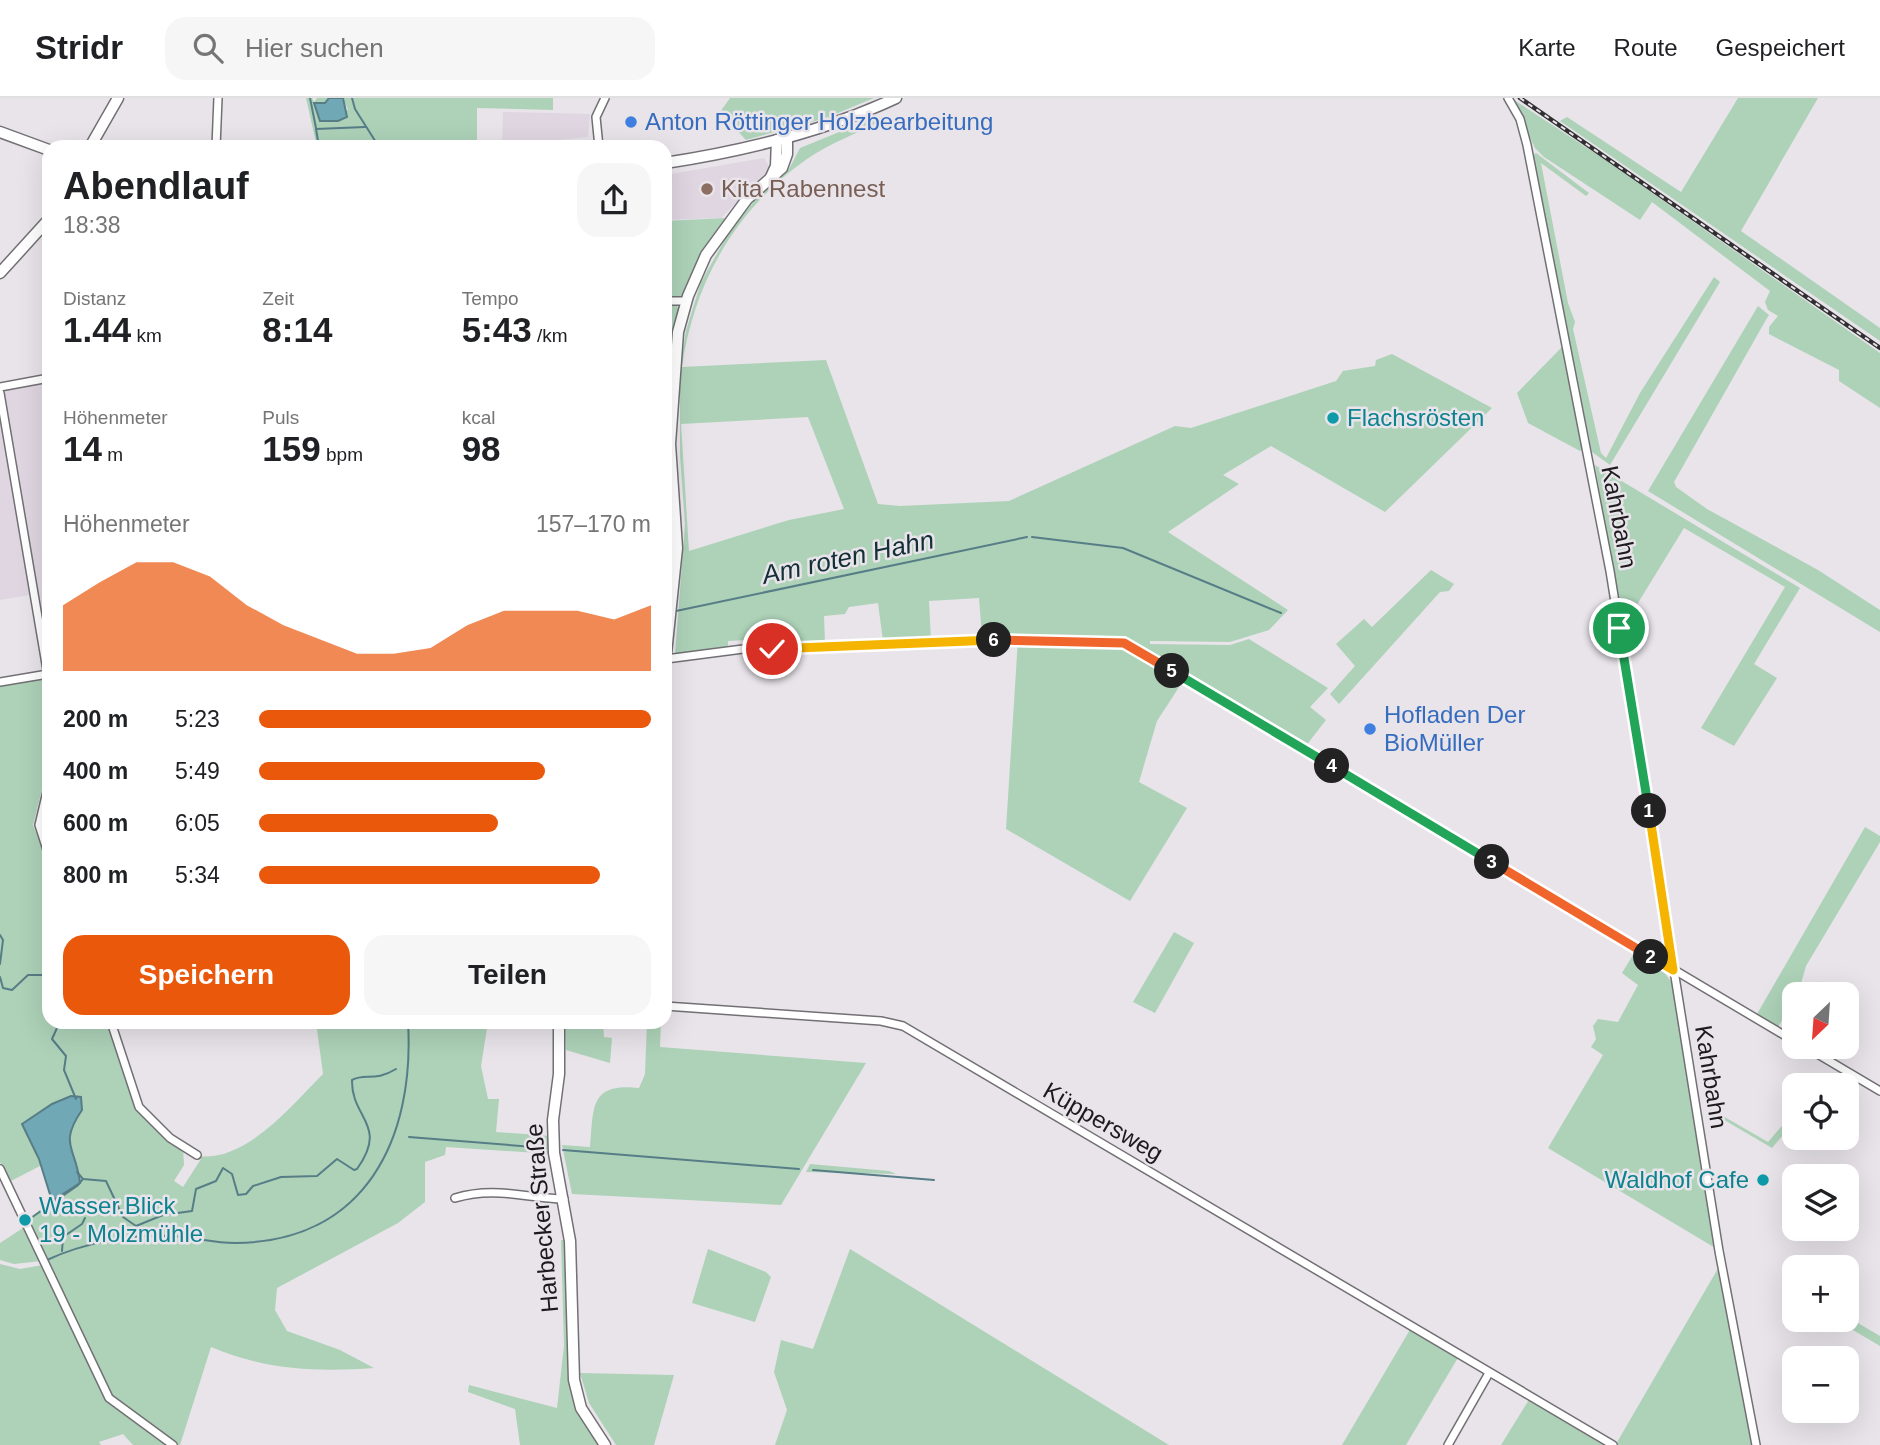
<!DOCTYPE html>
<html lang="de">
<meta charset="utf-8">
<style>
:root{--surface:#fff;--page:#f6f6f6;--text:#202124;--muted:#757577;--line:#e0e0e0;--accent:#ea580c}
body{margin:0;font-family:Helvetica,sans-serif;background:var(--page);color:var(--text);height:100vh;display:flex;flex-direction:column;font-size:26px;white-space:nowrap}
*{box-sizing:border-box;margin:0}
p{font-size:23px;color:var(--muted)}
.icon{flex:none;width:38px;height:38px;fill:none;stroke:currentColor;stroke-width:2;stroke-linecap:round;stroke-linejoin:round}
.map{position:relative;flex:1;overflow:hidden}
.sheet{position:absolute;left:42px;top:42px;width:630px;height:889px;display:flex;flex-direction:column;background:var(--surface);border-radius:21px;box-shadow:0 7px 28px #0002}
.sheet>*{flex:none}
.needle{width:46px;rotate:205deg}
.tools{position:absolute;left:1782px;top:884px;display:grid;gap:14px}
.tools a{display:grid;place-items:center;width:77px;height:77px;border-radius:14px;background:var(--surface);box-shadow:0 7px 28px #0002;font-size:35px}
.pin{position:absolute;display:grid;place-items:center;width:60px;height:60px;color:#fff;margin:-30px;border:4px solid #fff;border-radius:50%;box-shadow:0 2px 7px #0007}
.km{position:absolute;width:35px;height:35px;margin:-18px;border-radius:50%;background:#222;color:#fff;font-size:19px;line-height:35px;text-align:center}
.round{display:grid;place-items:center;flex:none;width:74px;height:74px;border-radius:21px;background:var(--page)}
.summary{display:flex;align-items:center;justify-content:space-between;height:119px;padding:0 21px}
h1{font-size:38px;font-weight:800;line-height:52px}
.figures{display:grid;grid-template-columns:repeat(3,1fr);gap:10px;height:119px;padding:7px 21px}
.figures div{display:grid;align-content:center}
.figures b{font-size:35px;font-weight:800}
.figures small{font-size:19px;font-weight:400}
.figures p{font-size:19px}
.chart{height:196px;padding:14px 21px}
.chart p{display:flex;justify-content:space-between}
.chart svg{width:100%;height:126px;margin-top:7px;fill:var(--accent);opacity:.7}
.action{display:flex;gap:14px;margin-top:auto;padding:14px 21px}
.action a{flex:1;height:80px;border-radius:21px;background:var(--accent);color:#fff;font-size:28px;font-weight:800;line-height:80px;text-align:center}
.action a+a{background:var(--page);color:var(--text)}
ul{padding:0 21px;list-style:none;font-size:23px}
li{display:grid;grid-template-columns:112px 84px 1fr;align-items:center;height:52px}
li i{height:18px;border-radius:9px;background:var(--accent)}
header{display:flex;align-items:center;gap:42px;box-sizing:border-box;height:98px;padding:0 35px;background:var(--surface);border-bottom:2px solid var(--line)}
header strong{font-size:33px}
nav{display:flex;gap:38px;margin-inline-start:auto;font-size:24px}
.search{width:490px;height:63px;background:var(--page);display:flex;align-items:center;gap:18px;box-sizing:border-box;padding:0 24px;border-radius:21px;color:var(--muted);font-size:26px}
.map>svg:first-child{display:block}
.built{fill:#dfd6e2}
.green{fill:#add2b8;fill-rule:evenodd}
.water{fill:#70a8b5;stroke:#577d87;stroke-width:2}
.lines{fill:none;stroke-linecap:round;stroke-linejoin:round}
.stream{stroke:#577d87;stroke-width:2}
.street-casing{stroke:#737075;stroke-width:10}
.secondary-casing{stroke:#737075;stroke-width:13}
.street{stroke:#fff;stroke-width:7}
.secondary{stroke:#fff;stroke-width:10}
.rail-casing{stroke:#312f32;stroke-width:4.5}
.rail{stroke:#e8e4ea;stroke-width:2;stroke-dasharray:5;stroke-linecap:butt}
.split-1-casing{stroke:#fff;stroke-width:14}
.split-2-casing{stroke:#fff;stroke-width:14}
.split-3-casing{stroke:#fff;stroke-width:14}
.split-4-casing{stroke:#fff;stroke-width:14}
.split-5-casing{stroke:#fff;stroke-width:14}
.split-6-casing{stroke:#fff;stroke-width:14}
.split-7-casing{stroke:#fff;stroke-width:14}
.split-1{stroke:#22a559;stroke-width:9}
.split-2{stroke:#f5b400;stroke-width:9}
.split-3{stroke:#f0652b;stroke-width:9}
.split-4{stroke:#22a559;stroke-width:9}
.split-5{stroke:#22a559;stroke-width:9}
.split-6{stroke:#f0652b;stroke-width:9}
.split-7{stroke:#f5b400;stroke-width:9}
.shop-dot{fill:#3f7fe0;stroke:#e8e4ea;stroke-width:2.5}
.education-dot{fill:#8d6e63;stroke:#e8e4ea;stroke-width:2.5}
.culture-dot{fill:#0f9aa8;stroke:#e8e4ea;stroke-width:2.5}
.labels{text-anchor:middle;stroke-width:5;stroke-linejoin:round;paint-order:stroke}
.shop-label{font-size:24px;fill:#366cbe;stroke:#e8e4ea;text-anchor:start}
.education-label{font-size:24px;fill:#785e54;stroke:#e8e4ea;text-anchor:start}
.culture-label{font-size:24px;fill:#0d838f;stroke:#e8e4ea;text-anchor:start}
.street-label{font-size:24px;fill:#1c1a1c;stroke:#e8e4ea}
.water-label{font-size:26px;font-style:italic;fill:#122f36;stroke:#e8e4ea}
</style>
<header>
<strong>Stridr</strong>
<div class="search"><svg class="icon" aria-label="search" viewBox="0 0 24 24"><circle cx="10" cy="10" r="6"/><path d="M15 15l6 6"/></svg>Hier suchen</div>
<nav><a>Karte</a><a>Route</a><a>Gespeichert</a></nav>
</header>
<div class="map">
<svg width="1880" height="1347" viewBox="0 0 1880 1347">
<rect width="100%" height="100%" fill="#e8e4ea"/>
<g class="built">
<polygon points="503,14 590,16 588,39 502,48"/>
<polygon points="764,60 770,70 721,120 665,122 665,77"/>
<polygon points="49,282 49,527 42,528 36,496 0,502 0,290"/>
</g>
<g class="green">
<polygon points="306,0 312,0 314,4 317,0 329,0 325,5 314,6 348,12 343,0 553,0 553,12 477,10 477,49 317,49"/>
<polygon points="730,0 874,0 826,20 746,42 720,14"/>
<polygon points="1511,0 1604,61 1880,255 1880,310 1839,283 1839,272 1769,236 1769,229 1778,218 1768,212 1765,204 1770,193 1652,104 1640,122 1544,59 1535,50"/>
<polygon points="1738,0 1818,0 1741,133 1880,230 1880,243 1560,23 1567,19 1681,94"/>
<path d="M 876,19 L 878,22 L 875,26 C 855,36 832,45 813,57 C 739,106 694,182 682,269 L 826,262 L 878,406 L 900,408 L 1009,403 L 1175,328 L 1191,330 L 1336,283 L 1343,273 L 1375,268 L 1376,262 L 1392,256 L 1492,310 L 1385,414 L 1271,348 L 1223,377 L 1239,386 L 1168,434 L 1288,512 L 1269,532 L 1230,544 L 1150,543 L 1150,546 L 1230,547 L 1249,541 L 1328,590 L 1310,609 L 1326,622 L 1305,649 L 1183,583 L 1157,623 L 1139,684 L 1187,710 L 1130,803 L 1006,731 L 1018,541 L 982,539 L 979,500 L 929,503 L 931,542 L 883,543 L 878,505 L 849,509 L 845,516 L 824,518 L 825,547 L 748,549 L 747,542 L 728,543 L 728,551 L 675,557 L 685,426 L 680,358 L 680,268 L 686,233 L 701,184 L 731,131 L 756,101 L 789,71 L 800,50 ZM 808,319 L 844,411 L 789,422 L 689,453 L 681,326 Z"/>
<polygon points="1536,55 1589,95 1586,98 1541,65 1568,205 1575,224 1573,231 1601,355 1606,360 1640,295 1714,179 1720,184 1610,367 1592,354 1532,58"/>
<polygon points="726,120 702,156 685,197 673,199 665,197 665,123"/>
<polygon points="674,205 680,212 672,245 669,291 665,291 665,253 671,253 665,210"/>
<polygon points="1758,208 1769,217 1767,220 1674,384 1676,389 1707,411 1818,472 1880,512 1880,534 1648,393"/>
<polygon points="1564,247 1583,350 1580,353 1528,325 1517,295"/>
<polygon points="1595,367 1800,490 1754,566 1777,580 1734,648 1701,630 1785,489 1684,430 1622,531"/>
<polygon points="1431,472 1454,486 1449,493 1440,494 1339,606 1330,596 1355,568 1336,546 1364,521 1372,529"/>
<path d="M 41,579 L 45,582 L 49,663 L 33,727 L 49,768 L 49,924 L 108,924 L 138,1010 L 183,1050 L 184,1067 L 174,1083 L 183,1089 L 201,1061 L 196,1058 C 246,1065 291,1008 323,976 L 316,924 L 488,924 L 481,968 L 488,1001 L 499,1001 L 496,1034 L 551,1038 L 553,1056 L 446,1049 L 445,1057 L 425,1064 L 425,1104 L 398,1125 L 277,1190 L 275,1212 L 287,1233 L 340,1252 L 374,1270 C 316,1274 266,1272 211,1249 L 180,1347 L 173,1347 L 114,1302 L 29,1124 C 39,1105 70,1101 80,1080 L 68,1042 L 74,1024 L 71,998 L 52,1006 L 22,1026 L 40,1061 L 40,1068 L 9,1084 L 0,1064 L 0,586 Z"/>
<polygon points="1865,729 1880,738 1880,744 1806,868 1798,896 1794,896 1794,903 1778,929 1757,916"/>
<polygon points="1174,834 1194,845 1155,915 1133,904"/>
<polygon points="1636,852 1657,865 1676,890 1717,1151 1548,1050 1603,957 1591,949 1596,941 1593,928 1598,921 1618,924 1638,887 1622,875"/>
<polygon points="565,924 603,924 604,939 612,940 610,965 566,952"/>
<path d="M 647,924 L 661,924 L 660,949 L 866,965 L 781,1107 L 572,1096 L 562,1047 L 590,1049 C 594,1012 588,984 639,990 L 645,976 Z"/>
<polygon points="1709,1010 1768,1044 1793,1015 1794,1024 1772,1050 1714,1016"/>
<polygon points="810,1066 889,1073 896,1076 806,1074"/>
<polygon points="26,1128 41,1163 14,1166 0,1162 0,1145"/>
<polygon points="561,1142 568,1142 571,1288 602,1347 520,1347 515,1311 468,1294 469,1287 557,1310 564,1248"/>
<polygon points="708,1151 766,1174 771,1179 755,1224 692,1205"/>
<polygon points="850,1151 1169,1347 775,1347 787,1312 774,1274 781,1242 813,1251"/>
<polygon points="0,1166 20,1171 43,1167 108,1302 170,1347 133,1347 123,1336 99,1344 101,1347 0,1347"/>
<polygon points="1720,1167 1754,1347 1618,1347 1616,1346"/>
<polygon points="1846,1218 1880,1238 1880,1248 1836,1222 1846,1222"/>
<polygon points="1411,1230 1459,1258 1406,1347 1342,1347"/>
<polygon points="580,1275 674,1277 654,1347 616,1347 589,1305"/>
<polygon points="1530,1300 1610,1347 1501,1347"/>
</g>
<g class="water">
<polygon points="329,0 343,0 347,19 338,23 320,23 314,5 325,5"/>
<path d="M 71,998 L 81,999 L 82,1012 C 58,1047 76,1049 80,1085 L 52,1103 L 39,1061 L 22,1026 L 52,1006 Z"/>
</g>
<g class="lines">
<g class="stream">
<polyline points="310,0 316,30"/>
<polyline points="352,0 355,11 379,49"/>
<polyline points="319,49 316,31 365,29"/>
<polyline points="1032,439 1123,450 1281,515"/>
<polyline points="676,513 1027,439"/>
<polyline points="0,837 3,842 0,866"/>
<polyline points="0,879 3,890 12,892 28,877 42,877 49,882"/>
<polyline points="49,884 49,910"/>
<polyline points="49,916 49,924"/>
<polyline points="50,924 57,930 52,941 66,958 64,972 76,1001"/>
<polyline points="409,1039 546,1050"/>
<polyline points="563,1052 799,1071"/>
<polyline points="813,1072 934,1082"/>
<path d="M 83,1081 L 106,1083 L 123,1119 L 136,1128 L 163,1117 L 192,1113 L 196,1091 L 216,1083 L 223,1070 L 232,1076 L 238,1097 L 246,1096 L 253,1088 L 281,1079 L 317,1078 L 337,1061 L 354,1072 L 357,1071 C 389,1026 351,1021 352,982 C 365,975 375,984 396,971"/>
<polyline points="28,1122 77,1088 83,1081 77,1074"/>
<polyline points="62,1153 63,1139 82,1126 85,1120"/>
<path d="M 47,1162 C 83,1145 131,1136 172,1138 C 193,1139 214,1145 235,1145 C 366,1144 415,1040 408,924"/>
</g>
<defs>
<g id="street">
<polyline points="1508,0 1520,21 1527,47 1610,473 1719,1153 1756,1347"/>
<polyline points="216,49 218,0"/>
<polyline points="599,49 596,19 605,0"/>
<polyline points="665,203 686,203"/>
<polyline points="665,229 669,248"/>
<polyline points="0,289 49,280"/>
<polyline points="0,295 49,584"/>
<polyline points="666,561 743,551 963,543 1124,545 1794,943"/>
<polyline points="0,584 48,576"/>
<polyline points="49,685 39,727 49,758"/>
<polyline points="665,908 881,923 903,928 1613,1347"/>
<polyline points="111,924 139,1009 170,1040 197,1057"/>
<polyline points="1804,948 1880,993"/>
<polyline points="0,1071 109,1300 173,1347"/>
<path d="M 455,1100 C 495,1088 524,1100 564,1101"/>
<polyline points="1448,1347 1489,1275"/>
</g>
<g id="secondary">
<polyline points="0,34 49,52"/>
<polyline points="90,49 118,0"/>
<path d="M 665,65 C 744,53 823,34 896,0"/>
<polyline points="771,79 776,68 777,42"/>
<polyline points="0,175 49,121"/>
<polyline points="665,565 677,450 670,346 678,234 688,198 706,157 747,101 782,70 787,56 787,40"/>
<polyline points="559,924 559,976 553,1022 554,1055 570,1143 574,1282 581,1310 605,1347"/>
</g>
</defs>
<use href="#street" class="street-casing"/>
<use href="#secondary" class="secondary-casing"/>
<use href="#street" class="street"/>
<use href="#secondary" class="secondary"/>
<defs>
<polyline id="rail" points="1520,0 1880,250"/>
</defs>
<use href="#rail" class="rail-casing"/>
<use href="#rail" class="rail"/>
</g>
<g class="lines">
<defs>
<polyline id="split-1" points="1619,530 1649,713"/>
<polyline id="split-2" points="1649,713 1673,872 1651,859"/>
<polyline id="split-3" points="1492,764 1651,859"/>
<polyline id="split-4" points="1332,668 1492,764"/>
<polyline id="split-5" points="1172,573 1332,668"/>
<polyline id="split-6" points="994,542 1124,545 1172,573"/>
<polyline id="split-7" points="772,551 994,542"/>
</defs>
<use href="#split-1" class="split-1-casing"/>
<use href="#split-2" class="split-2-casing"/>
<use href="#split-3" class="split-3-casing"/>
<use href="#split-4" class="split-4-casing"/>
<use href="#split-5" class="split-5-casing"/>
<use href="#split-6" class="split-6-casing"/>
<use href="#split-7" class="split-7-casing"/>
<use href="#split-1" class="split-1"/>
<use href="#split-2" class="split-2"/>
<use href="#split-3" class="split-3"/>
<use href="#split-4" class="split-4"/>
<use href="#split-5" class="split-5"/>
<use href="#split-6" class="split-6"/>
<use href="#split-7" class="split-7"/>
</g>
<g class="shop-dot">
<circle cx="631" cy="24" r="7"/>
<circle cx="1370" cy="631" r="7"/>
</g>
<circle class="education-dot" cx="707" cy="91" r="7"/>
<g class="culture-dot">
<circle cx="1333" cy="320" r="7"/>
<circle cx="1763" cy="1082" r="7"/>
<circle cx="25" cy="1122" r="7"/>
</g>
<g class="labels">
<g class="shop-label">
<text x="645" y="32">Anton Röttinger Holzbearbeitung</text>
<text x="1384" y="625">Hofladen Der<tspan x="1384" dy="28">BioMüller</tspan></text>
</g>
<g class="education-label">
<text x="721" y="99">Kita Rabennest</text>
</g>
<g class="culture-label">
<text x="1347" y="328">Flachsrösten</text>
<text x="1749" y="1090" text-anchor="end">Waldhof Cafe</text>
<text x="39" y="1116">Wasser.Blick<tspan x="39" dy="28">19 - Molzmühle</tspan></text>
</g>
<g class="street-label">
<text transform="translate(1619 419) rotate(79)" y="8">Kahrbahn</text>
<text transform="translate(1711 979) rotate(81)" y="8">Kahrbahn</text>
<text transform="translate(1103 1024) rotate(30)" y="8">Küppersweg</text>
<text transform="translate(542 1120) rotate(-95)" y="8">Harbecker Straße</text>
</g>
<g class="water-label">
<text transform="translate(848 459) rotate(-12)" y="9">Am roten Hahn</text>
</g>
</g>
</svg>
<div class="tools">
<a><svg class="needle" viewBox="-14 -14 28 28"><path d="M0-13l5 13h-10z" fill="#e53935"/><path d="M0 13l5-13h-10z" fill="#757577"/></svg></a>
<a><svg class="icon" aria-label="locate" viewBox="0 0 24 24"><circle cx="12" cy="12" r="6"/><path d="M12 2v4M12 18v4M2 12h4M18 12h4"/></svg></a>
<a><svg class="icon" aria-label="layers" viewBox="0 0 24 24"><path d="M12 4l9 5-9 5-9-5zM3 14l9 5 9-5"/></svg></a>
<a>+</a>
<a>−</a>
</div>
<div class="pin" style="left:1619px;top:530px;background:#1e9e55"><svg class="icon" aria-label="arrive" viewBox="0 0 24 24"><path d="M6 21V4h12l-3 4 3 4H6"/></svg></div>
<div class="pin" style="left:772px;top:551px;background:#d93025"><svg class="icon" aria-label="check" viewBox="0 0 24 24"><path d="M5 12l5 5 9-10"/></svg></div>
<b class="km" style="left:1649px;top:713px">1</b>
<b class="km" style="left:1651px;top:859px">2</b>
<b class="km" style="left:1492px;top:764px">3</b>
<b class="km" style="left:1332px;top:668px">4</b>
<b class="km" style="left:1172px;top:573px">5</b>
<b class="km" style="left:994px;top:542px">6</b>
<section class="sheet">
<div class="summary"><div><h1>Abendlauf</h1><p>18:38</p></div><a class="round"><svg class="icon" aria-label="share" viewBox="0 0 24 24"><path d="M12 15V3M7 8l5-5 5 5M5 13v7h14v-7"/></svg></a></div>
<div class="figures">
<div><p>Distanz</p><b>1.44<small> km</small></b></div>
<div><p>Zeit</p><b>8:14</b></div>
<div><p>Tempo</p><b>5:43<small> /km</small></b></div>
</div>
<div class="figures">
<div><p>Höhenmeter</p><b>14<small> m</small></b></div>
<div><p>Puls</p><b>159<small> bpm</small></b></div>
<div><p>kcal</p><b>98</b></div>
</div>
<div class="chart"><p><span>Höhenmeter</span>157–170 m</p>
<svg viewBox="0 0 160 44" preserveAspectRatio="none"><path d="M0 44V21L10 13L20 6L30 6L40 11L50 21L60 28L70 33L80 38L90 38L100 36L110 28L120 23L130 23L140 23L150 26L160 21V44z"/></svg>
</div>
<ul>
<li><b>200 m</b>5:23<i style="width:100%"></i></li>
<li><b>400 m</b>5:49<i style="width:73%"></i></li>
<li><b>600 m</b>6:05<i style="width:61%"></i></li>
<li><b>800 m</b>5:34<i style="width:87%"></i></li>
</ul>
<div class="action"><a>Speichern</a><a>Teilen</a></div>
</section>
</div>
